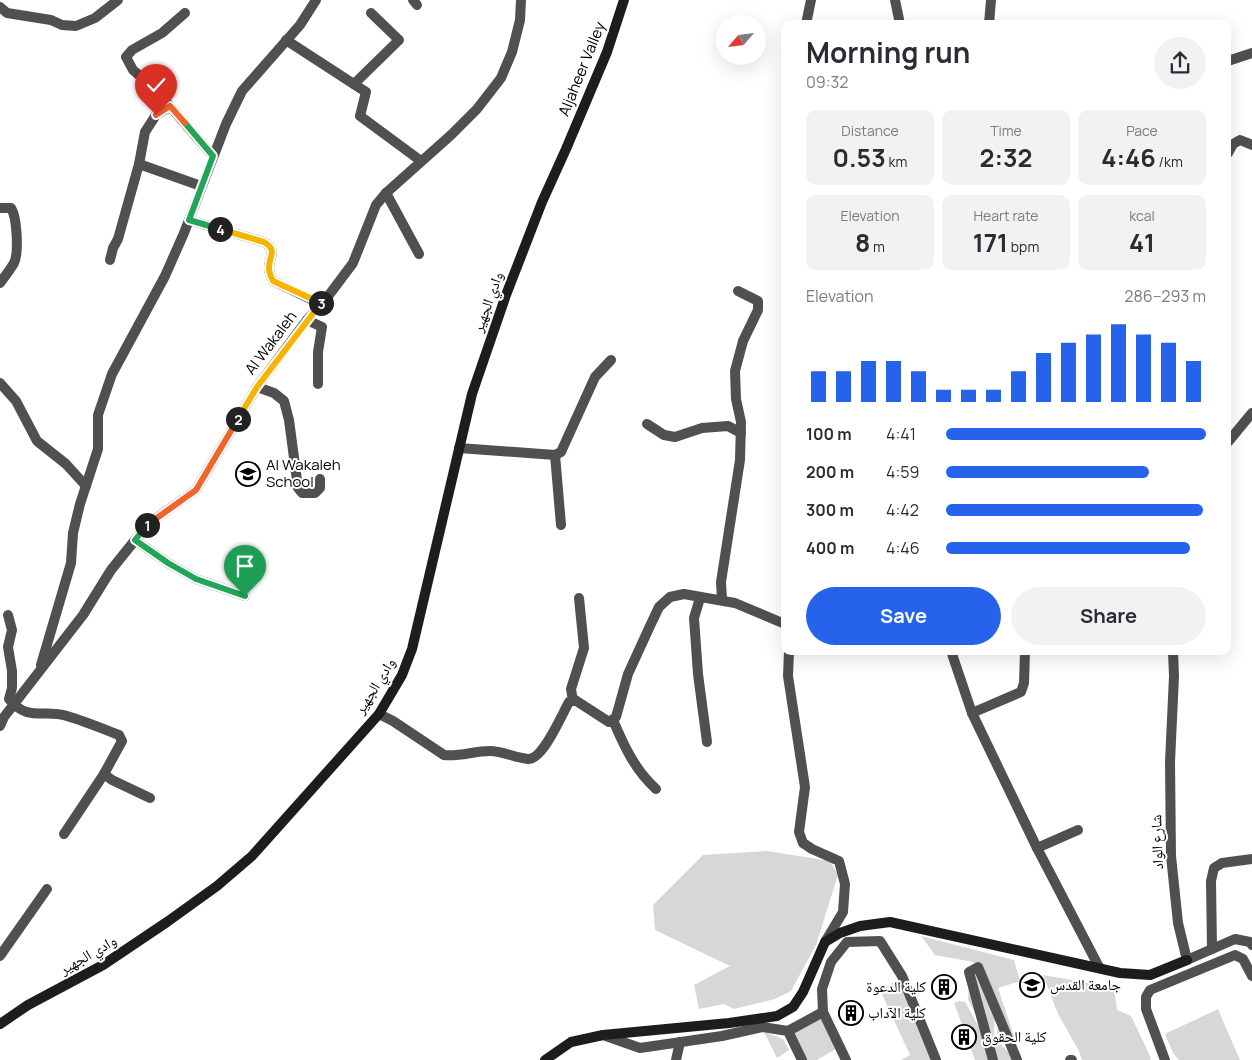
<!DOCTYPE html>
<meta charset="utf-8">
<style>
:root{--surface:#fff;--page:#f2f2f3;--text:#2b2b33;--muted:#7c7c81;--accent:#2563eb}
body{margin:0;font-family:Manrope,"Noto Naskh Arabic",sans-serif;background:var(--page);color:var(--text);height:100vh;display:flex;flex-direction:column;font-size:19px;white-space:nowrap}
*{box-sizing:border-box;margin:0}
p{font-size:16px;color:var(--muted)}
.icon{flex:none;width:28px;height:28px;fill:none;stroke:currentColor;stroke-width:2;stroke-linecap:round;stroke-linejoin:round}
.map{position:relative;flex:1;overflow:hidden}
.details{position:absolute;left:781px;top:20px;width:450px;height:635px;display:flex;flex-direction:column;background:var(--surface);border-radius:10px;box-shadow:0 5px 20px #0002}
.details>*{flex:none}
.needle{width:32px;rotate:242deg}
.fabs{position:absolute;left:716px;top:15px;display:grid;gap:10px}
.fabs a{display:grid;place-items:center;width:50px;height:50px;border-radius:50%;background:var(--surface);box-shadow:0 5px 20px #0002;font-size:25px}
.pin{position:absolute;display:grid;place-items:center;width:42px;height:42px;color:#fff;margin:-51px -21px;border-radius:50% 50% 50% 0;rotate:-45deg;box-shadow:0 0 5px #0007}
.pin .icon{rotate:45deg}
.km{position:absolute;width:25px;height:25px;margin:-12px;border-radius:50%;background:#222;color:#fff;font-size:14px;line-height:25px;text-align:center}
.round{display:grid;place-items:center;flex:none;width:52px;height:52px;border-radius:26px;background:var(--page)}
.summary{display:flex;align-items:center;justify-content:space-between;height:85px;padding:0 25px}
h1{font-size:28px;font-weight:700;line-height:38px}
.figures{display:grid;grid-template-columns:repeat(3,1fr);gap:8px;height:85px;padding:5px 25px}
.figures div{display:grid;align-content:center;border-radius:10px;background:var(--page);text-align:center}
.figures b{font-size:25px;font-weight:700}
.figures small{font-size:14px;font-weight:400}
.figures p{font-size:14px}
.chart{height:140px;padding:10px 25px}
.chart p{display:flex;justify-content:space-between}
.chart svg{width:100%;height:90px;margin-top:5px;stroke:var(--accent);stroke-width:6}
.primary-button{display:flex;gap:10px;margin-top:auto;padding:10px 25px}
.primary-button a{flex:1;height:58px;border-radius:30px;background:var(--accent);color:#fff;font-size:20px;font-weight:700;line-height:58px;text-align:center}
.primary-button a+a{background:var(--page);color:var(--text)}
ul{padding:0 25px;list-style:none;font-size:16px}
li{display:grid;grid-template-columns:80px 60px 1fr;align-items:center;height:38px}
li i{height:12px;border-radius:6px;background:var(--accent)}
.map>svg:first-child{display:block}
.green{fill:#d7d7d7}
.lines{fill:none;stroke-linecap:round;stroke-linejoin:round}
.street{stroke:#505050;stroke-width:10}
.secondary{stroke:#1d1d1d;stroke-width:10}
.split-1-casing{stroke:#fff;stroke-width:10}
.split-2-casing{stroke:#fff;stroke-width:10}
.split-3-casing{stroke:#fff;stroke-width:10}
.split-4-casing{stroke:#fff;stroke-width:10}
.split-5-casing{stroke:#fff;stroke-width:10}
.split-6-casing{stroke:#fff;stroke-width:10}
.split-1{stroke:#22a559;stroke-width:6}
.split-2{stroke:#f0652b;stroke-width:6}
.split-3{stroke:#f5b400;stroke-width:6}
.split-4{stroke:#f5b400;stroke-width:6}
.split-5{stroke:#22a559;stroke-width:6}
.split-6{stroke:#f0652b;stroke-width:6}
.labels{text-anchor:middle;stroke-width:4;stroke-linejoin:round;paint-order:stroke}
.street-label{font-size:15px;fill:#000;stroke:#fff}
.poi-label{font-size:15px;fill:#000;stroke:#fff;text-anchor:start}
</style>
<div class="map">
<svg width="1252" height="1060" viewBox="0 0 1252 1060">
<rect width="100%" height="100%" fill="#fff"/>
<g class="green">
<polygon points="767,851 830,861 838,875 816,945 791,991 775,999 734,1009 724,1004 699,1009 694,985 730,966 655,930 653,905 703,855"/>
<polygon points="921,936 1014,960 1020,981 998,988 1022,1060 1019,1060 997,1035 999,1011 978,964 968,961 935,955"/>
<polygon points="977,969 995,1011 994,1037 1016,1060 995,1060 988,1036 968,1000 970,974"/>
<polygon points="1043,975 1114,987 1117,1010 1131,1016 1151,1058 1150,1060 1082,1060 1079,1051 1058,1014"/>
<polygon points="898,980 935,1060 901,1060 910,1055 880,990"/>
<polygon points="959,1001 965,1002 985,1038 991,1060 975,1060 954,1003"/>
<polygon points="1218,1009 1240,1060 1179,1060 1173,1053 1165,1034"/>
<polygon points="821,1018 836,1049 817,1060 806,1060 792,1033"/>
<polygon points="764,1032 783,1039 789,1050 777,1058"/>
</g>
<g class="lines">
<g class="street">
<polyline points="413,0 417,5"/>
<polyline points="895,0 900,24"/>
<polyline points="0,7 7,13 51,20 62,25 76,26 95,18 118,0"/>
<polyline points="185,13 162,33 132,50 126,57 133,70 155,89 213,156"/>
<polyline points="806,24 811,0"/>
<polyline points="989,24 991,0"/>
<polyline points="286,40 366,92 360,116 421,161"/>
<polyline points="1228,61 1252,53"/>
<polyline points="354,84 399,40 371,13"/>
<polyline points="1228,153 1233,144 1240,140 1252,145"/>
<polyline points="139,164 201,186"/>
<polyline points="386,193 419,254"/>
<path d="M 0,208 L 11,208 C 17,217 19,253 14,263 C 10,270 5,276 0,283"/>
<path d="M 189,220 L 264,242 C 278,251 269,256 269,268 C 269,272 271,277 273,281 L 321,304"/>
<polyline points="110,260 113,248 118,239 139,164 145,132 156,115 170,107"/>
<polyline points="307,320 322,327 318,352 318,384"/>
<polyline points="0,383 16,401 37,441 66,464 86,486"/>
<polyline points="257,387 274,393 284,401 289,420 298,488 302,493 315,493 320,488 320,479"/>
<polyline points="647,424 664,435 675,437 702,428 728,426 741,433"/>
<polyline points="1228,442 1252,413"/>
<polyline points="459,448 555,455 561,452 595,377 611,360"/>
<polyline points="555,455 561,525"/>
<polyline points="135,540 168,563 196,579 245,596"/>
<polyline points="700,598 694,618 698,674 707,742"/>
<polyline points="722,600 721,582 740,460 741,422 736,399 735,371 743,341 758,310 758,301 738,291"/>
<path d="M 8,615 L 12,630 L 8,647 L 12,671 L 12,688 L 9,699 C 27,722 45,709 67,716 C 84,721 101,728 119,735 L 122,741 L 104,774 L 112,780 L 150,798"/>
<polyline points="789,651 788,676 805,787 799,832 803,843 812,849 839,861 845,884 843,912 825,942"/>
<polyline points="951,651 972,713 1037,848 1099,967"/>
<polyline points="1173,651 1174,676 1170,762 1171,856 1178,923 1187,960 1235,939 1250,942 1252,945"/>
<polyline points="41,665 71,563 73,533 80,504 98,449 98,415 112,374 165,276 184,233 226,124 242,91 300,25 316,0"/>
<polyline points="573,701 571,689 584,648 579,598"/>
<polyline points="972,713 1021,692 1024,683 1025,651"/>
<path d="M 379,714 L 393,721 L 444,755 C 459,757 474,751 490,751 C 503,751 515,758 528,759 C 543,760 562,714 569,702 L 575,700 L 609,722 L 616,717 L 628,674 L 650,626 L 659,607 L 670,597 L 684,594 L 735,603 L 785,624"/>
<path d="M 613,720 C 624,746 635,770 656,789"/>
<polyline points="0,726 4,717 83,615 111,570 148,524 196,490 257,387 307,320 329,295 353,263 376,205 386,193 451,135 477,109 501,78 512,52 520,20 521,0"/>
<polyline points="64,834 104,774"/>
<polyline points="1037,848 1078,830"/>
<polyline points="1212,949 1211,881 1214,868 1222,863 1252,859"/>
<polyline points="0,956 47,889"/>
<polyline points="788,1031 823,1012"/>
<polyline points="603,1035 640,1048 722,1036 762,1027 788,1031 802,1060"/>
<polyline points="676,1060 680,1042"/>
<polyline points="846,1060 823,1012 822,989 831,962 847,942 880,941 902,976 936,1060"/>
<polyline points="993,1060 969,972 978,967 1017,1060"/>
<polyline points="1070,1060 1072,1060"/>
<polyline points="1165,1060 1146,1009 1146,997 1150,990 1235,955 1243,959 1252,976"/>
</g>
<g class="secondary">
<polyline points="0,1024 28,1005 103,965 167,922 217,886 252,856 379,714 402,675 412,649 472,394 506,295 542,202 566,149 607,52 624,0"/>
<polyline points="545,1060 571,1042 603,1035 729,1023 777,1016 793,1007 803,992 825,942 840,933 860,926 890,922 1120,973 1150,975 1187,960"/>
</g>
</g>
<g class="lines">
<defs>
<polyline id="split-1" points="147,525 135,540 168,563 196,579 245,596"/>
<polyline id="split-2" points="147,525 196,490 238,419"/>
<polyline id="split-3" points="238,419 257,387 321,303"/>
<path id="split-4" d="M 220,229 L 264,242 C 278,251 269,255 269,268 C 269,272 271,277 273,281 L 321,303"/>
<polyline id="split-5" points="185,123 213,156 189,220 220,229"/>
<polyline id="split-6" points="156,115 170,106 185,123"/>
</defs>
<use href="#split-1" class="split-1-casing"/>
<use href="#split-2" class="split-2-casing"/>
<use href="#split-3" class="split-3-casing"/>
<use href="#split-4" class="split-4-casing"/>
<use href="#split-5" class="split-5-casing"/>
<use href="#split-6" class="split-6-casing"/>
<use href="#split-1" class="split-1"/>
<use href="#split-2" class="split-2"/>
<use href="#split-3" class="split-3"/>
<use href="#split-4" class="split-4"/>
<use href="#split-5" class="split-5"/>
<use href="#split-6" class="split-6"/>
</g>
<defs>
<symbol id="school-ring" viewBox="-11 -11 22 22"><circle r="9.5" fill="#fff" stroke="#000" stroke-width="1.5"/><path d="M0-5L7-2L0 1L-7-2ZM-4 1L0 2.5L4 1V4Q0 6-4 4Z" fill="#000"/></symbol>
<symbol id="university-ring" viewBox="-11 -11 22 22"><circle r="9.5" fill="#fff" stroke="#000" stroke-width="1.5"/><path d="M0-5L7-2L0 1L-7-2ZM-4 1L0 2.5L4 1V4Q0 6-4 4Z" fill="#000"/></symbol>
<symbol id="building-ring" viewBox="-11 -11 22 22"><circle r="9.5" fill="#fff" stroke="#000" stroke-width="1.5"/><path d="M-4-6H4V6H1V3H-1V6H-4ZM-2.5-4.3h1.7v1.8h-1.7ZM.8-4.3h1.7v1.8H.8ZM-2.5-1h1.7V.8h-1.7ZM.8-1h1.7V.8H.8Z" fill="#000"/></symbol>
</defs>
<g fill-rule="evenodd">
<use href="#school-ring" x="234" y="460" width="28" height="28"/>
<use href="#university-ring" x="1018" y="971" width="28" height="28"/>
<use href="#building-ring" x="930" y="973" width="28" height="28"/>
<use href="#building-ring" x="837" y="999" width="28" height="28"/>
<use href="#building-ring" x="950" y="1023" width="28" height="28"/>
</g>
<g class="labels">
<g class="street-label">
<text transform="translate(582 69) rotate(-68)" y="5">Aljaheer Valley</text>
<text transform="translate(488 302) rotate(-70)" y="5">وادي الجهير</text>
<text transform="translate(271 343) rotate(-53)" y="5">Al Wakaleh</text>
<text transform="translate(375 686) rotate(-58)" y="5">وادي الجهير</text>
<text transform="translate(1157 842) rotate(-92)" y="5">شارع الواد</text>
<text transform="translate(88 955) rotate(-30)" y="5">وادي الجهير</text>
</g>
<g class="poi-label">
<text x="266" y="470">Al Wakaleh<tspan x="266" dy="17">School</tspan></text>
<text x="1050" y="990">جامعة القدس</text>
<text x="926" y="992" text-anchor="end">كلية الدعوة</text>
<text x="868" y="1018">كلية الآداب</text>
<text x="982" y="1042">كلية الحقوق</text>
</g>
</g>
</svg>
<div class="fabs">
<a><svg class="needle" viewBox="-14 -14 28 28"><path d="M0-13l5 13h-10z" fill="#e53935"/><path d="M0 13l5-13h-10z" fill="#7c7c81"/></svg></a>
</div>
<div class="pin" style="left:245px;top:596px;background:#1e9e55"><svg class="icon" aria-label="arrive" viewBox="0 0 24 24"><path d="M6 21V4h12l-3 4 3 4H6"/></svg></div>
<div class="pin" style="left:156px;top:115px;background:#d93025"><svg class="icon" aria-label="check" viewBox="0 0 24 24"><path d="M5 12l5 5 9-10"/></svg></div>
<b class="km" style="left:147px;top:525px">1</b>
<b class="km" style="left:238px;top:419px">2</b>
<b class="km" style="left:321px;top:303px">3</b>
<b class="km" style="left:220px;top:229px">4</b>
<section class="details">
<div class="summary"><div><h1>Morning run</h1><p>09:32</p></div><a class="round"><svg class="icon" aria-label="share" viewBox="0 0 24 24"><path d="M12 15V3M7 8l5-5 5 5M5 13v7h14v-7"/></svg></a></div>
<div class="figures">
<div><p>Distance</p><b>0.53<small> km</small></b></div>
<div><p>Time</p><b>2:32</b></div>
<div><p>Pace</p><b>4:46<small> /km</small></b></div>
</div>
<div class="figures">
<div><p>Elevation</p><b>8<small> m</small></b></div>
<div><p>Heart rate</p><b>171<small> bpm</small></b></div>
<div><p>kcal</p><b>41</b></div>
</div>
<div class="chart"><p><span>Elevation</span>286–293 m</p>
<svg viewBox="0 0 160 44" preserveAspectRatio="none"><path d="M5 44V29M15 44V29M25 44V24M35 44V24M45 44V29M55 44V38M65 44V38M75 44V38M85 44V29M95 44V20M105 44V15M115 44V11M125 44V6M135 44V11M145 44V15M155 44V24"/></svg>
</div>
<ul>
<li><b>100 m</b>4:41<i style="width:100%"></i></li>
<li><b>200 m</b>4:59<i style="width:78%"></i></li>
<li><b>300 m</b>4:42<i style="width:99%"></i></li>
<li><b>400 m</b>4:46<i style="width:94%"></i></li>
</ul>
<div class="primary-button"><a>Save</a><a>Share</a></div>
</section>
</div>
